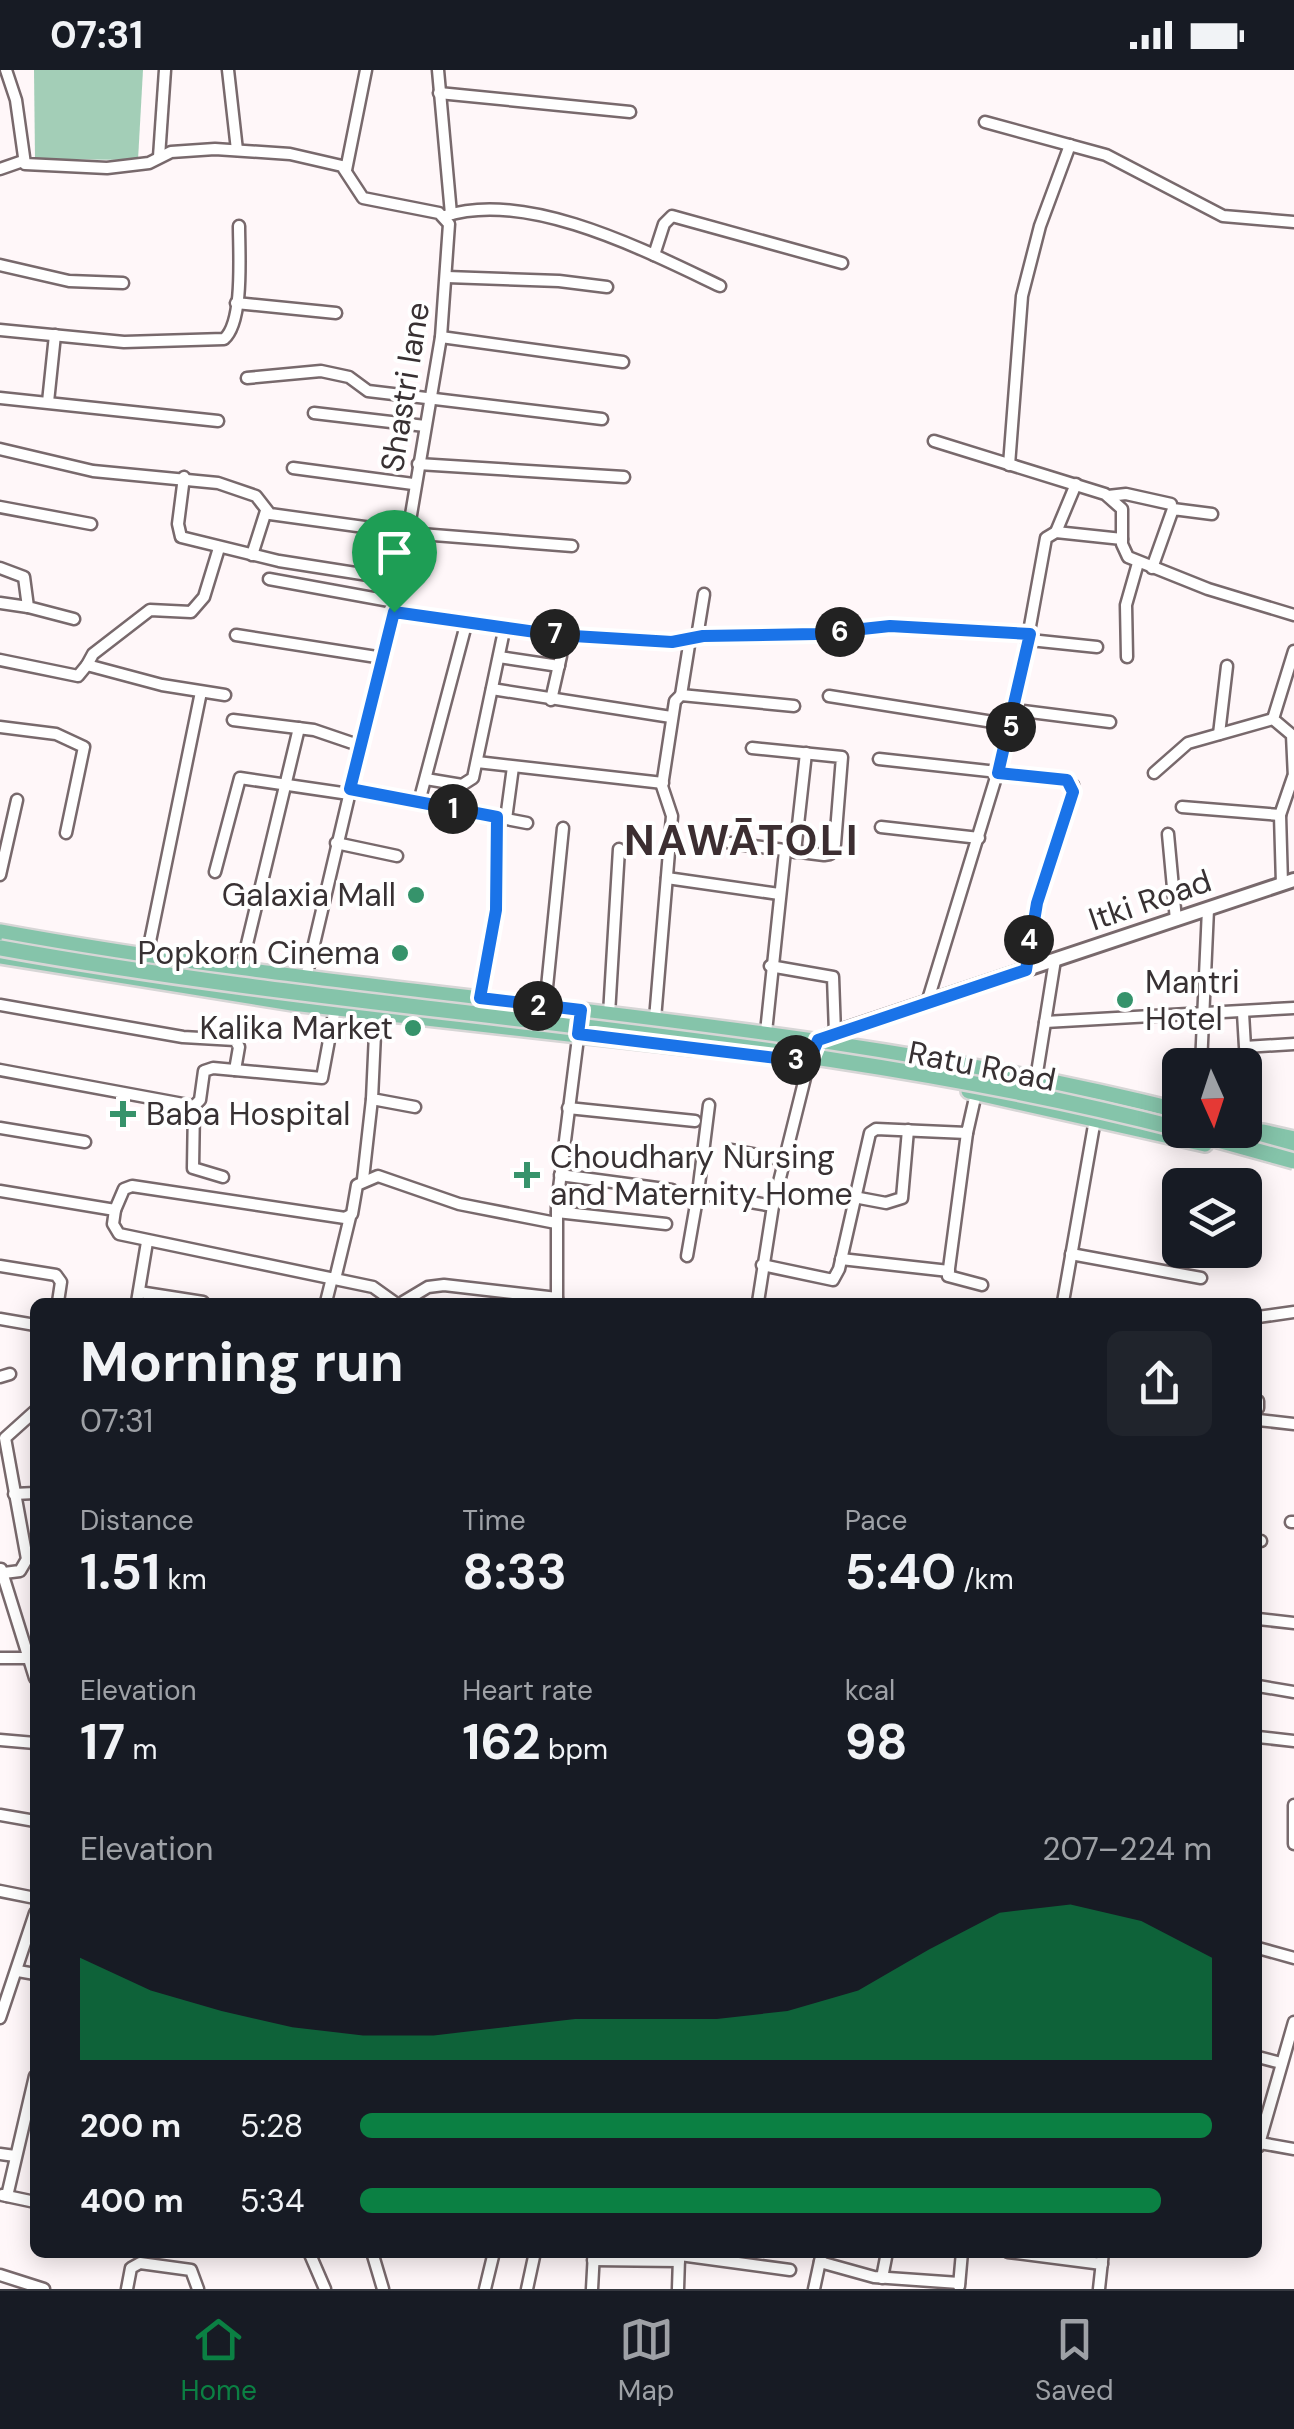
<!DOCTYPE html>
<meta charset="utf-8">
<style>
:root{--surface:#171b24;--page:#20242c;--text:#f1f3f6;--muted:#9ea1a6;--line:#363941;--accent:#0b8043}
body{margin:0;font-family:"DM Sans",sans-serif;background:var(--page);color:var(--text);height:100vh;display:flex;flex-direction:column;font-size:38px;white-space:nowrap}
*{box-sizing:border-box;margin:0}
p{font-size:32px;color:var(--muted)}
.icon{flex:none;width:55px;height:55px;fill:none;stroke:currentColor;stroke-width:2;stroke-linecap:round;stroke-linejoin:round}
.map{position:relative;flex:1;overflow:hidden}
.panel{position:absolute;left:30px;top:1228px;width:1232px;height:960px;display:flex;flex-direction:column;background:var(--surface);border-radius:15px;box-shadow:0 5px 25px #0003}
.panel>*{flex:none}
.needle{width:65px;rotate:177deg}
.tools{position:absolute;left:1162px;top:978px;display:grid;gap:20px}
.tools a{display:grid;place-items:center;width:100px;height:100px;border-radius:15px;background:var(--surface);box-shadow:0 5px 25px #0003;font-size:50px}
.pin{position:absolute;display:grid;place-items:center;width:85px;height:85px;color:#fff;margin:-102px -42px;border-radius:50% 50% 50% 0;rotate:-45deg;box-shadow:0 0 10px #0007}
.pin .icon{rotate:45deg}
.km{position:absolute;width:50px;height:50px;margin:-25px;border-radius:50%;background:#222;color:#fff;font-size:28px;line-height:50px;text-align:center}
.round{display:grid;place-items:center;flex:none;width:105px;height:105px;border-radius:15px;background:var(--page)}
.head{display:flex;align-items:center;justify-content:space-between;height:170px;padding:0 50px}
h1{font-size:55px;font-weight:700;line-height:75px}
.stats{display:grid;grid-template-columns:repeat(3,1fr);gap:15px;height:170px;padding:10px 50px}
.stats div{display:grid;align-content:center}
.stats b{font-size:50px;font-weight:700}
.stats small{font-size:28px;font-weight:400}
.stats p{font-size:28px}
.chart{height:280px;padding:20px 50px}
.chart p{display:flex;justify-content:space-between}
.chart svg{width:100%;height:180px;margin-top:10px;fill:var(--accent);opacity:.7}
ul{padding:0 50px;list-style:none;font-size:32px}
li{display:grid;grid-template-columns:160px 120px 1fr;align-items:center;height:75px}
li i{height:25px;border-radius:12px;background:var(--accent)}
.status{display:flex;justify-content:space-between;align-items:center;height:70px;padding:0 50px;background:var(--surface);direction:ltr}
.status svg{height:28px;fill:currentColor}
.tabs{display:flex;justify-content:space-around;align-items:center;height:140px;border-top:2px solid var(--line);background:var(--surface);font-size:28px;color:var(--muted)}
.tabs a{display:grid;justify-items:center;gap:5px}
.tabs .active{color:var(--accent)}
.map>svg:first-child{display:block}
.water{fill:#a3ceb7}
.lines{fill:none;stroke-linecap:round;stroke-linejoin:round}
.minor-casing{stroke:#78696c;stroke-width:15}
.tertiary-casing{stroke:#78696c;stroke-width:18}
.primary-casing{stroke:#d7d6d6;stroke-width:20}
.minor{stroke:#fff;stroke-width:10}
.tertiary{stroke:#fff;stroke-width:12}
.primary{stroke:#85c4aa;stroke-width:15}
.primary-bridge-casing{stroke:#d7d6d6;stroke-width:20;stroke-linecap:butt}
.primary-bridge{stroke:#85c4aa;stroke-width:15}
.route-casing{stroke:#fff;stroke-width:20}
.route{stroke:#1a73e8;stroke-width:12}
.poi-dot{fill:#36936b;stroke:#fff;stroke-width:4}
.labels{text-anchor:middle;stroke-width:8;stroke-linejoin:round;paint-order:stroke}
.street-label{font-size:32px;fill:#383133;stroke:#fff}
.poi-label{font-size:32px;fill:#383133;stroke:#fff;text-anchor:end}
.district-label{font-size:42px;font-weight:bold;letter-spacing:2.5px;fill:#3c2e31;stroke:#fff}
</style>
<div class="status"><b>07:31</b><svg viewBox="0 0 49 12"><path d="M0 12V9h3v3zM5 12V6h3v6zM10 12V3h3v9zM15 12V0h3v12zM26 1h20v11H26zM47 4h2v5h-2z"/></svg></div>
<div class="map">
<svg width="1294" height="2219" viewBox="0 0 1294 2219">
<rect width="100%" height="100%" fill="#fff7f9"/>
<polygon class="water" points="34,0 143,0 138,90 35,89"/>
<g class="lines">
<defs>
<g id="minor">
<polyline points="6,0 16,30 25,94 107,98 149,93 171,82 215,79 290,84 342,96 363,128 439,143 449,154 441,267 400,510 306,908"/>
<polyline points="228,0 237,80"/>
<polyline points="438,0 451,144"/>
<polyline points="439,23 630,42"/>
<polyline points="985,52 1106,85 1223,146 1294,152"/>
<polyline points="159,87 165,0"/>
<polyline points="0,99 23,91"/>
<polyline points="346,100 366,0"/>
<path d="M 445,146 C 527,119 646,181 720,216"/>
<polyline points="654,185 664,154 672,146 842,193"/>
<polyline points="0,195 69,211 123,213"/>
<polyline points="447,207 559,211 607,217"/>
<polyline points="236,233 336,243"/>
<path d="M 0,260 L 124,272 L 224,269 C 244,252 239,183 239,156"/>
<polyline points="441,267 623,292"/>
<polyline points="247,308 321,301 349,307 368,321 602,349"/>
<polyline points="0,328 218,351"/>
<polyline points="48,332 55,265"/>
<polyline points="314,343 425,356"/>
<polyline points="934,371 1105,424 1122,439 1122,474 1128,487 1208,519 1294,545"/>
<polyline points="0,379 93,401 218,413 256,426 270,444 408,463 572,476"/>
<polyline points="418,394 624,407"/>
<polyline points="1009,395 1022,226 1040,156 1070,75"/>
<polyline points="293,398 413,414"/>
<polyline points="184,407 178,454 181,467 279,491 400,510"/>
<polyline points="1108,426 1126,424 1171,434"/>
<polyline points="0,437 91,454"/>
<polyline points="1056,462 1076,414"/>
<polyline points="252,485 266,441"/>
<polyline points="0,498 24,507 28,537 74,549"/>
<polyline points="1152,498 1173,439 1212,444"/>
<polyline points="269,509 395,532"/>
<polyline points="0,533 28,537"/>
<polyline points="393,542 557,565 561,586 551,630"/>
<polyline points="236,565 383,588"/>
<polyline points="557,565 672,572 703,566 816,564 891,556 1031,564"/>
<polyline points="697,567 704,524"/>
<polyline points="1030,570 1097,577"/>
<polyline points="1294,581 1273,649 1292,665 1294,708"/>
<polyline points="499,587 559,596"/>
<polyline points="1127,587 1126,535 1138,493"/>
<polyline points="0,590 78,606 87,595 162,615 225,625"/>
<polyline points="87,595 93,584 150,540 191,542 204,527 219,478"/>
<polyline points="492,619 671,647"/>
<polyline points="681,625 690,569"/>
<polyline points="829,626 1012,655"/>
<polyline points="1015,640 1110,652"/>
<polyline points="233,650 314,660 361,676"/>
<polyline points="0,657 56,664 84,677 66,763"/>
<polyline points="1219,664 1227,596"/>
<polyline points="879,689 1053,708 1073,715 1037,833 1025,900"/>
<polyline points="477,692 663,713"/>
<polyline points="1154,703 1188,673 1273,649"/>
<polyline points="426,709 462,715 473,708 505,556"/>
<polyline points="350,719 527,753"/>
<polyline points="419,732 467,551"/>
<polyline points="1182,737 1280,745 1293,707"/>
<polyline points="1280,745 1282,814"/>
<polyline points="506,749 513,697"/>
<polyline points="881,757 979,768"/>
<polyline points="1168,764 1176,850"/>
<polyline points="336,773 397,786"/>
<polyline points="730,773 824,785 830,784 835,774 842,687 752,678"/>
<polyline points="795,782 806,683"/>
<polyline points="215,802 240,708 349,724"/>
<polyline points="0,805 17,730"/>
<polyline points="667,808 779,824"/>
<polyline points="147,886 201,622"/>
<polyline points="770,896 833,907 835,963"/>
<polyline points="241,899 299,658"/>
<polyline points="480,928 497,840 497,747"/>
<polyline points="927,933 1012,655 1046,468 1056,462 1122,469"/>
<polyline points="0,935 183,967 235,970 239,977 235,1000"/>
<polyline points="545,937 563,758"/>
<polyline points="376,942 372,1029 415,1037"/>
<polyline points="1243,943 1245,977 1294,974"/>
<polyline points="609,944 619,779"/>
<polyline points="655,949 672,746 662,716 675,631 681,625 794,636"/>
<polyline points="1045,952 1294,938"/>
<polyline points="766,962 785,781"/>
<polyline points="1201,995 1208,839"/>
<polyline points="0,1000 194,1036 200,1030 204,1001 213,998 322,1008 335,938"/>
<polyline points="1036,1009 1055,890"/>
<polyline points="709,1035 698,1123 773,1136"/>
<polyline points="194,1036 193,1098 223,1107"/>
<polyline points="568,1038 695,1051"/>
<polyline points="0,1058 85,1072"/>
<polyline points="967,1063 948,1206 982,1215"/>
<polyline points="732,1080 785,1090"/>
<polyline points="560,1105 672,1120"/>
<polyline points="363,1109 372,1029"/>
<polyline points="0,1121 115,1140 113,1154 119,1164 373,1217 394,1232"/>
<polyline points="854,1127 886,1133 902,1128 908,1060"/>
<polyline points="115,1140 124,1119 132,1116 345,1148 352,1144 357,1115 378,1106 459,1134 556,1153"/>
<polyline points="557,1142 666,1154"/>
<polyline points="1071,1184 1201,1208"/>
<polyline points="687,1186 698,1123"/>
<polyline points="841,1189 949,1201"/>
<polyline points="762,1195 833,1210 839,1199 870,1063 876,1059 967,1063 982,997"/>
<polyline points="0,1196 56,1205 61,1212 58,1232"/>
<polyline points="335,1209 350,1147"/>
<polyline points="139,1222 203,1232"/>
<polyline points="137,1232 147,1172"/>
<polyline points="326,1232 332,1208"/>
<polyline points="403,1232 428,1217 444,1215 557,1228"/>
<polyline points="557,1232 557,1134 579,960"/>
<polyline points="758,1232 773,1136 809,992"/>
<polyline points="1063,1232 1100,1021"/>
<polyline points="1258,1247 1294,1242"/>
<polyline points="0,1249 35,1255"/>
<polyline points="0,1307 10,1304"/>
<polyline points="1258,1331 1258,1338"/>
<polyline points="1258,1350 1294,1354"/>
<polyline points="14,1424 35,1423"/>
<polyline points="1291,1452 1294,1452"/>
<polyline points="1258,1471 1261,1471"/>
<polyline points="1,1499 35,1608"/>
<polyline points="4,1503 20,1501 27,1489 5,1368 35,1341"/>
<polyline points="1258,1549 1294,1553"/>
<polyline points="0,1588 28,1588"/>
<polyline points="1258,1616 1294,1622"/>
<polyline points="1258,1667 1294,1671"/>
<polyline points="0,1670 35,1673"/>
<polyline points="1294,1735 1294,1774"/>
<polyline points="0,1745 35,1751"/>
<polyline points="0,1821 35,1828"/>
<polyline points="1258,1878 1294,1888"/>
<polyline points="18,1901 35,1904"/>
<polyline points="0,1948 35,1843"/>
<polyline points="1258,1987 1281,1993"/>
<polyline points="1260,2073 1294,2079"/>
<polyline points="1258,2077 1294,1952"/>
<polyline points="0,2084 15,2086"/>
<polyline points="2,2125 35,2132"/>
<polyline points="7,2126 35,2006"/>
<polyline points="309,2182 325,2219"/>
<polyline points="372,2182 383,2219"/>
<polyline points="1008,2182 1102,2194"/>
<polyline points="680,2185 790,2200"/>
<polyline points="593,2190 679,2191"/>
<polyline points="820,2192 874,2207 959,2213"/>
<polyline points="0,2205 44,2219"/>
<polyline points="882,2208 887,2182"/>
<polyline points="959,2216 962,2182"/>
<polyline points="127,2219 131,2198 140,2193 191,2200 198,2219"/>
<polyline points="485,2219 494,2182"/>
<polyline points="527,2219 535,2182"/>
<polyline points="592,2219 594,2182"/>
<polyline points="678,2219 679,2188"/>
<polyline points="814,2219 822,2182"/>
<polyline points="1099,2219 1103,2182"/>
</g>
<polyline id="tertiary" points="816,976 818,970 835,963 1294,810"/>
<g id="primary">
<path d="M 0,862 C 392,934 793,944 1180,1041"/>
<polyline points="0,886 292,933 695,978"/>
<polyline points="969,1021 1205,1074"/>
<polyline points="1220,1060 1294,1081"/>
<polyline points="1263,1062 1294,1069"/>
</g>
</defs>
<use href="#minor" class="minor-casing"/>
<use href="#tertiary" class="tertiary-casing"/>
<use href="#primary" class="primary-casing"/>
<use href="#minor" class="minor"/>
<use href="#tertiary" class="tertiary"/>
<use href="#primary" class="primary"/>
<defs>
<g id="primary-bridge">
<path d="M 0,878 C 392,949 794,959 1180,1059"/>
<polyline points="1182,1060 1294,1091"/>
</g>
</defs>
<use href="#primary-bridge" class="primary-bridge-casing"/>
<use href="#primary-bridge" class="primary-bridge"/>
</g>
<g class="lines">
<defs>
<polygon id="route" points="394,542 557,565 672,572 703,566 816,564 890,556 1030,564 998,703 1067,710 1073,722 1037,833 1026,900 818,970 809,992 578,964 581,940 480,928 496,840 497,747 350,719"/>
</defs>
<use href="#route" class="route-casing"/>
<use href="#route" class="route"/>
</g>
<g class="poi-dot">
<circle cx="416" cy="825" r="10"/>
<circle cx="400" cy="883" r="10"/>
<circle cx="1125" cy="930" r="10"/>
<circle cx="413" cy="958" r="10"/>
<path d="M118 1029h10v10h10v10h-10v10h-10v-10h-10v-10h10z"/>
<path d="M522 1090h10v10h10v10h-10v10h-10v-10h-10v-10h10z"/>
</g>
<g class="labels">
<g class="street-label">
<text transform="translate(405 317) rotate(-81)" y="11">Shastri lane</text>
<text transform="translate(1150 830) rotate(-19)" y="11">Itki Road</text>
<text transform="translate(982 996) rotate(11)" y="11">Ratu Road</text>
</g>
<g class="poi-label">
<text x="396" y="836">Galaxia Mall</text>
<text x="380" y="894">Popkorn Cinema</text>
<text x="1145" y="923" text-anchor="start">Mantri<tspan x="1145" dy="37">Hotel</tspan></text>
<text x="393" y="969">Kalika Market</text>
<text x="146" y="1055" text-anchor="start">Baba Hospital</text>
<text x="550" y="1098" text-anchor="start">Choudhary Nursing<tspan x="550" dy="37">and Maternity Home</tspan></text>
</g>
<g class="district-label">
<text x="742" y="785">NAWĀTOLI</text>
</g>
</g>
</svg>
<div class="tools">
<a><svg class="needle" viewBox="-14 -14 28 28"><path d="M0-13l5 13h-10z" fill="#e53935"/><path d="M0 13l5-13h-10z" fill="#9ea1a6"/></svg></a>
<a><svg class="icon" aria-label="layers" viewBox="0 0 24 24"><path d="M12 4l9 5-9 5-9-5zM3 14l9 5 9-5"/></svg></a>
</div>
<div class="pin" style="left:394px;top:542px;background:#1e9e55"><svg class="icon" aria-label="arrive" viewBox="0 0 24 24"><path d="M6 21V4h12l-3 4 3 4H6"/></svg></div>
<b class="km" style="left:453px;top:739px">1</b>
<b class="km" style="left:538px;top:936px">2</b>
<b class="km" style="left:796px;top:990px">3</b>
<b class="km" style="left:1029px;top:870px">4</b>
<b class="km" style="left:1011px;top:657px">5</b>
<b class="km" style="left:840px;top:562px">6</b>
<b class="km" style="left:555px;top:564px">7</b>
<section class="panel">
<div class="head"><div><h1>Morning run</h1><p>07:31</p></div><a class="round"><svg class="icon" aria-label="share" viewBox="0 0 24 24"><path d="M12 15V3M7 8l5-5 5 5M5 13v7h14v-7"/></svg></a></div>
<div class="stats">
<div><p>Distance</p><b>1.51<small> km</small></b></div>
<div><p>Time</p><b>8:33</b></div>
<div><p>Pace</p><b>5:40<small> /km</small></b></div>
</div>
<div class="stats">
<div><p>Elevation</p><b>17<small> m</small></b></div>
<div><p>Heart rate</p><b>162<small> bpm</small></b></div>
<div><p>kcal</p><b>98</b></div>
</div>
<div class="chart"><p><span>Elevation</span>207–224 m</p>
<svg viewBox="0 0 160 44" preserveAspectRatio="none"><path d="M0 44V19L10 27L20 32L30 36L40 38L50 38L60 36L70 34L80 34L90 34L100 32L110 27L120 17L130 8L140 6L150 10L160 19V44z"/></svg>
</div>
<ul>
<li><b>200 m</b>5:28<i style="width:100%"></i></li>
<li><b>400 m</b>5:34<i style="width:94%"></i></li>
</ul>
</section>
</div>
<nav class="tabs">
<a class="active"><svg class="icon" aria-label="home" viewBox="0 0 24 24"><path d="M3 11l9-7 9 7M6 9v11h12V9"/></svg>Home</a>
<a><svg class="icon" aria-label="map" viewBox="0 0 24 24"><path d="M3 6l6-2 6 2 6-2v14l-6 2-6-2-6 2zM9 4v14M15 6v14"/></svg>Map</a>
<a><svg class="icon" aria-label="saved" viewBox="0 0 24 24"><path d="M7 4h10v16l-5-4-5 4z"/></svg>Saved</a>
</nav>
